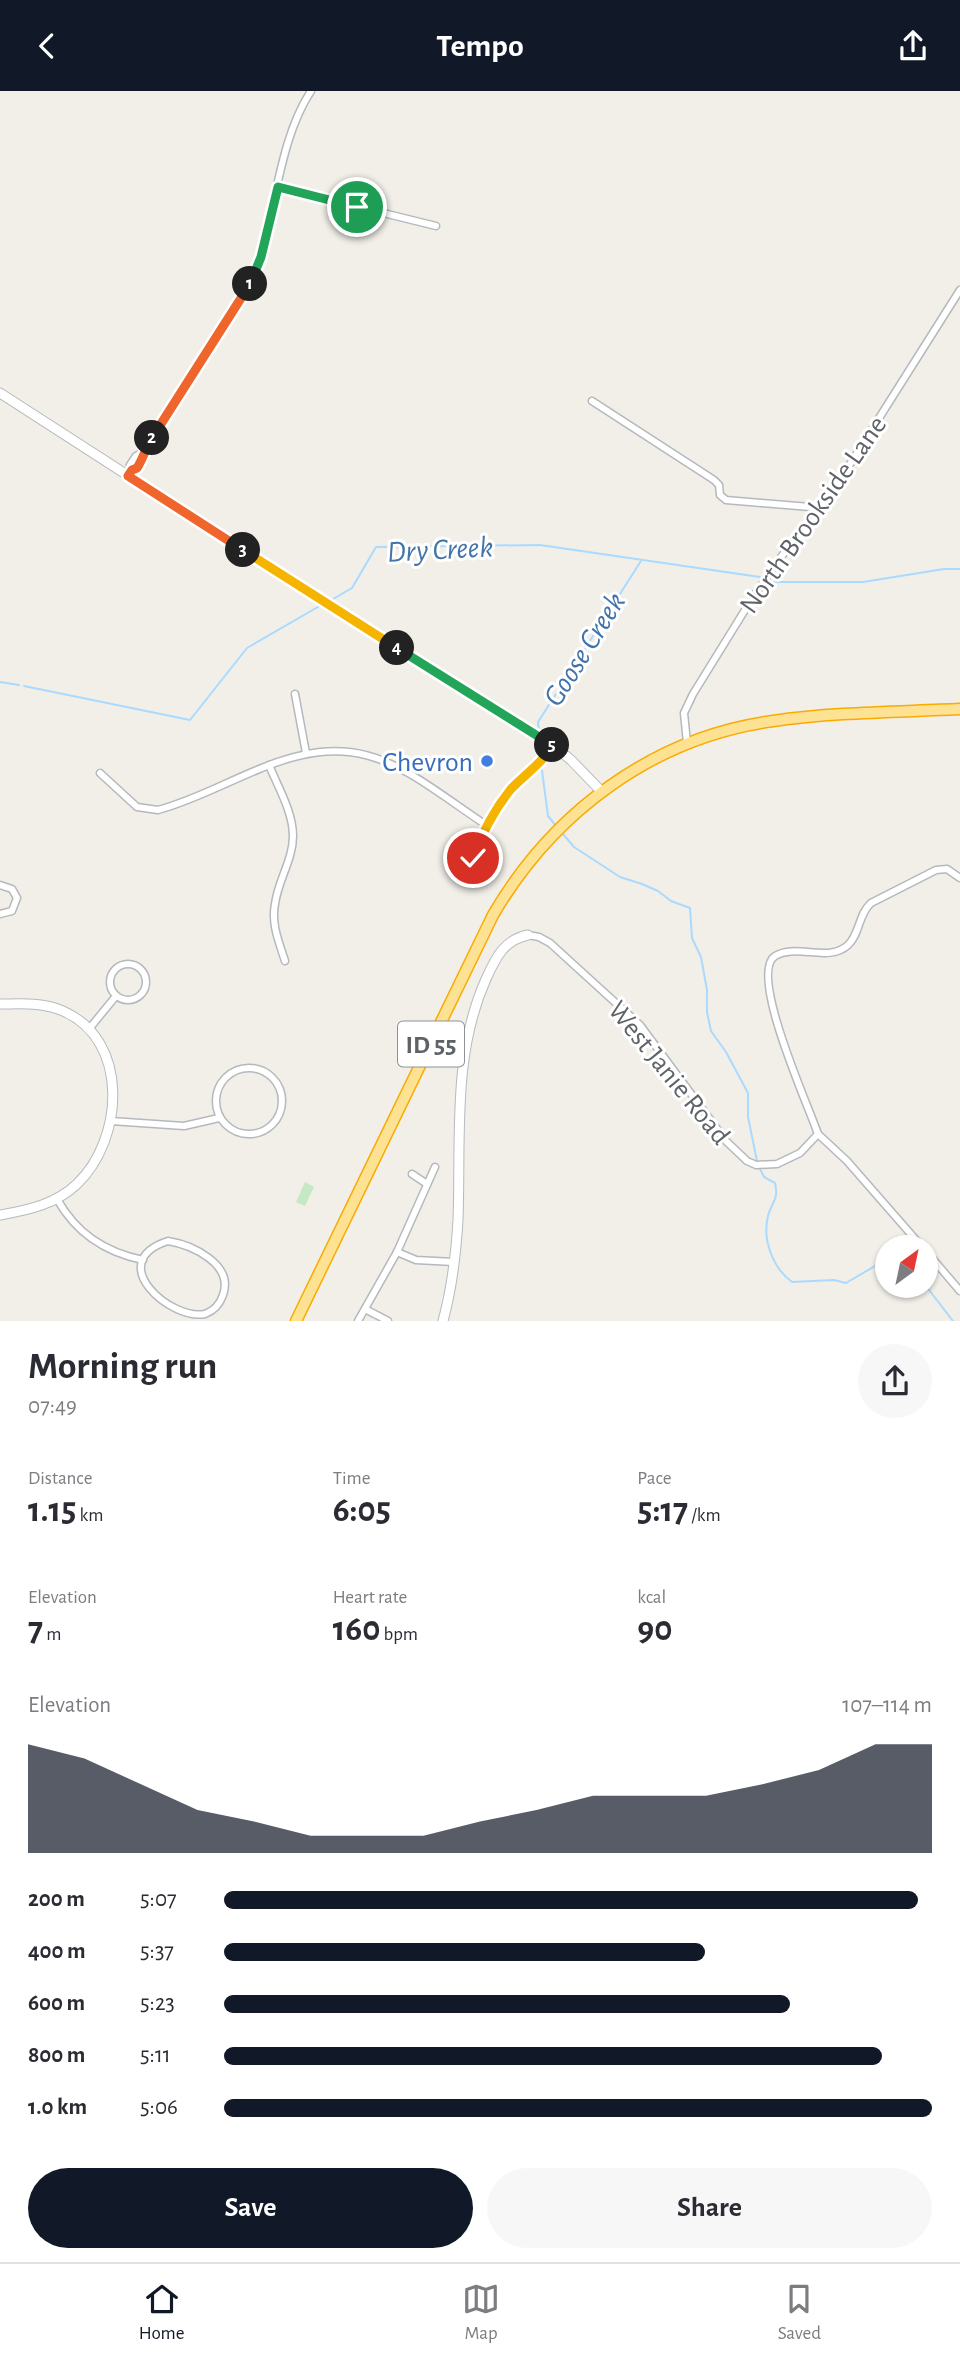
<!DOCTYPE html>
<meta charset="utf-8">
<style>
:root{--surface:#fff;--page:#f7f7f7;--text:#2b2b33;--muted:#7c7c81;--line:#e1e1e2;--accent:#111827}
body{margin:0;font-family:"Alegreya Sans",sans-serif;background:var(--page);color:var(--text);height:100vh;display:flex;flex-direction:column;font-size:26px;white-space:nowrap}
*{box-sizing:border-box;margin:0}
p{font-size:23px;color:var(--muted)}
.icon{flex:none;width:38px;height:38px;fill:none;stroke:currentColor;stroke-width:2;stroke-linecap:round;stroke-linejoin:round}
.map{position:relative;height:1230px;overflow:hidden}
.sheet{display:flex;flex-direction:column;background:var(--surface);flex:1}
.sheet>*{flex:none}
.needle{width:46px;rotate:33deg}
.tools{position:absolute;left:875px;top:1144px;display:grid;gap:14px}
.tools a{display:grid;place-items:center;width:63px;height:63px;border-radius:50%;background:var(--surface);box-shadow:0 2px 5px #0004;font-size:35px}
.pin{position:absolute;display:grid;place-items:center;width:60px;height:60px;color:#fff;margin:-30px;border:4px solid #fff;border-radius:50%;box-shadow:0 2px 7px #0007}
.km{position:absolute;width:35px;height:35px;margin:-18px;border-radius:50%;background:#222;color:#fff;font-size:19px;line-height:35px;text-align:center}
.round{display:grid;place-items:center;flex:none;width:74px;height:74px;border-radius:37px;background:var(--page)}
.overview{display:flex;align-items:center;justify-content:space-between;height:119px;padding:0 28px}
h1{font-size:38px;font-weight:700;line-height:52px}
.metrics{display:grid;grid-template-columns:repeat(3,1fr);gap:10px;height:119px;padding:7px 28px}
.metrics div{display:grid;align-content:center}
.metrics b{font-size:35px;font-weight:700}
.metrics small{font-size:19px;font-weight:400}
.metrics p{font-size:19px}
.chart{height:196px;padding:14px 28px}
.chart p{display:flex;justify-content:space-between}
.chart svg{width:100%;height:126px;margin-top:7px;fill:var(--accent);opacity:.7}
.primary-button{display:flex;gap:14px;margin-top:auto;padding:14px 28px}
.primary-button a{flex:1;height:80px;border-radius:42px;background:var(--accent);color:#fff;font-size:28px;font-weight:700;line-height:80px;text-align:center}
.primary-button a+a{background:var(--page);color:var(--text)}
ul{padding:0 28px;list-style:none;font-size:23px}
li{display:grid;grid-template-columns:112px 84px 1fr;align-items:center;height:52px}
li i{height:18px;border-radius:9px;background:var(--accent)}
header{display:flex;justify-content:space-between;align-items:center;height:91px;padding:0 28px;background:var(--accent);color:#fff;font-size:32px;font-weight:700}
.tab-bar{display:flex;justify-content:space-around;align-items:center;height:98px;border-top:2px solid var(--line);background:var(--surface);font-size:19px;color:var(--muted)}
.tab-bar a{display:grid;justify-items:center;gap:4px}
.tab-bar .active{color:var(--accent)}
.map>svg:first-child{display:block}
.green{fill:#c5e8c5}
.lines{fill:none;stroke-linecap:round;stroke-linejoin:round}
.stream{stroke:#aadaff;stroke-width:2}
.street-casing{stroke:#b5b8bc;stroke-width:9}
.secondary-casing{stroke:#b6babf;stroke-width:11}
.highway-casing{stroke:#f9ab00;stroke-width:13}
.street{stroke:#fff;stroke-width:6}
.secondary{stroke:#fff;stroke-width:9}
.highway{stroke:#fde293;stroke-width:10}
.split-1-casing{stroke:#fff;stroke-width:14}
.split-2-casing{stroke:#fff;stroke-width:14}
.split-3-casing{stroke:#fff;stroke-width:14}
.split-4-casing{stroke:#fff;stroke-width:14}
.split-5-casing{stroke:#fff;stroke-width:14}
.split-6-casing{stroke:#fff;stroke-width:14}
.split-1{stroke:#22a559;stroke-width:9}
.split-2{stroke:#f0652b;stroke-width:9}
.split-3{stroke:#f0652b;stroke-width:9}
.split-4{stroke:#f5b400;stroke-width:9}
.split-5{stroke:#22a559;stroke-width:9}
.split-6{stroke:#f5b400;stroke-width:9}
.shop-dot{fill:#3f7fe0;stroke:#fff;stroke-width:2.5}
.labels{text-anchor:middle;stroke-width:6;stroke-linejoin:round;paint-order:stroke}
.shield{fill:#fff;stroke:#8f9295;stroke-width:2}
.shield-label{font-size:26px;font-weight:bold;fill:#5f6368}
.street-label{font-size:28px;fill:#5f6368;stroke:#fff}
.shop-label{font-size:28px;fill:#366cbe;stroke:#fff;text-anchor:end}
.water-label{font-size:30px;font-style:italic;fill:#4174aa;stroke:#fff}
</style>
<header><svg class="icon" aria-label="back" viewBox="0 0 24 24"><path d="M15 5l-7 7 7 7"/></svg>Tempo<svg class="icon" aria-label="share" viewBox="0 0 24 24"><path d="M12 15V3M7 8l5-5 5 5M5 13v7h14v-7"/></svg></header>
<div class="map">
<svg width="960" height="1230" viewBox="0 0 960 1230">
<rect width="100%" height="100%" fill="#f1efe8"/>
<polygon class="green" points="305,1091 314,1096 305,1115 296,1111"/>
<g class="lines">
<g class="stream">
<polyline points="769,491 863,491 944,478 960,478"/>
<polyline points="328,511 352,497 376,456 540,454 760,486"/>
<polyline points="0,591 19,594"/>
<polyline points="24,595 190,629 247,557 323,513"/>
<polyline points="539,641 538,631 641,470"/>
<polyline points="539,651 540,666"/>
<polyline points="541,672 548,725 557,736"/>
<polyline points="563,743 574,756 620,786 642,793 658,800 671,810 690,817 692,847 701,866 707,899 707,921 711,940 726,961 748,1002 748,1026 757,1070"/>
<path d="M 759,1076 L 764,1086 L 775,1092 C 779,1109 772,1110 768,1125 C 762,1149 773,1177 792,1191 L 834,1189 L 846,1192 L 887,1168"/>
<polyline points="926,1195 953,1230"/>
</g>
<defs>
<g id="street">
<polyline points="278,96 436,135"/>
<polyline points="592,310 714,389 719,394 720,404 726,409 822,417"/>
<path d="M 142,362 L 250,193 C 276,133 276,53 311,0"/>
<polyline points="128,385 132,379 137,378 142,369 142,362 136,365 130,374 132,379"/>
<polyline points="295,603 306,662"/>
<polyline points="687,652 684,622 693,603 753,506 784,462 814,430 960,199"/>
<path d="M 269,674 C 278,696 293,721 293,745 C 293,769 278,789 275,813 C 271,833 279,851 285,870"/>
<path d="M 100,682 L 137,716 L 158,719 C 192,710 225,692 257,679 C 363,634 401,677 486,734"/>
<path d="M 471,781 C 481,728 517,692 554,655"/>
<polyline points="0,794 12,798 17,807 12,820 0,823"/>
<polyline points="528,844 539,846 550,852 640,934 726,1050 747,1070 756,1074 777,1073 800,1062 818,1043"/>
<circle cx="128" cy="891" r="18"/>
<polyline points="89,938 116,905"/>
<circle cx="249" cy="1010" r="33"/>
<polyline points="111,1030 184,1035 219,1027"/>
<path d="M 818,1043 C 809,1016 748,883 775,865 C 796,852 829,872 848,854 C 860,843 858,824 871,812 L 936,779 L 947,778 L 960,787"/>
<polyline points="818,1043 847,1070 923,1157"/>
<polyline points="412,1083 427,1093"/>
<path d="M 57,1108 C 76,1142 104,1161 143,1169"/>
<path d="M 168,1150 C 192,1154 234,1173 223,1204 C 220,1213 213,1220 205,1223 C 171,1230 103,1171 168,1150 Z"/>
<polyline points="926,1160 960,1200"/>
<polyline points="397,1161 416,1169 454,1171"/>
<polyline points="365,1218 388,1230"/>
<polyline points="358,1230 397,1161 435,1076"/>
</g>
<g id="secondary">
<polyline points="0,302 332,516 554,655 571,669 601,700"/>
<path d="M 0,913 C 21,913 43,911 63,920 C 130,949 124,1048 77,1093 C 56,1113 29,1119 0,1124"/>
<path d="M 443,1230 C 452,1197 456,1163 458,1129 C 461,1047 452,964 486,888 C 496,866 504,849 528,844"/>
</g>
<path id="highway" d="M 296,1230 L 493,824 C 553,721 654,646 773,630 C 835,621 898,621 960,618"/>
</defs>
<use href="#street" class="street-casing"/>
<use href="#secondary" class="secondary-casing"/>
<use href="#highway" class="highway-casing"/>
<use href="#street" class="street"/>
<use href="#secondary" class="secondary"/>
<use href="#highway" class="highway"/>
</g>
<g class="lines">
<defs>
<polyline id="split-1" points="250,193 261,166 278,96 357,116"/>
<polyline id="split-2" points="152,347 250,193"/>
<path id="split-3" d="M 152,347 C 145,358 143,368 137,377 L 132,379 L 128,385 L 243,459"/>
<polyline id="split-4" points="243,459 397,557"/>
<polyline id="split-5" points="397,557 552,654"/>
<path id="split-6" d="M 473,767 C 482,742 494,719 511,698 C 523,685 547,668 552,654"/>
</defs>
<use href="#split-1" class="split-1-casing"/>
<use href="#split-2" class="split-2-casing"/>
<use href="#split-3" class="split-3-casing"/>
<use href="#split-4" class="split-4-casing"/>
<use href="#split-5" class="split-5-casing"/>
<use href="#split-6" class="split-6-casing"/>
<use href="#split-1" class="split-1"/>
<use href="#split-2" class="split-2"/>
<use href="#split-3" class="split-3"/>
<use href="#split-4" class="split-4"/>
<use href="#split-5" class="split-5"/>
<use href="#split-6" class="split-6"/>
</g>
<circle class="shop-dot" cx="487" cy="670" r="7"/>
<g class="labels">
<rect class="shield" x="398" y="930.5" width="66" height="45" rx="5"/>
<g class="shield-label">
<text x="431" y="962">ID 55</text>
</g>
<g class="street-label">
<text transform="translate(812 423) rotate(-55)" y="10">North Brookside Lane</text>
<text transform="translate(670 981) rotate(51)" y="10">West Janie Road</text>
</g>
<g class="shop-label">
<text x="473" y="680">Chevron</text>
</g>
<g class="water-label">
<text transform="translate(440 458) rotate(-3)" y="10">Dry Creek</text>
<text transform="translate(584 558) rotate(-58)" y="10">Goose Creek</text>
</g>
</g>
</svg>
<div class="tools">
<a><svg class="needle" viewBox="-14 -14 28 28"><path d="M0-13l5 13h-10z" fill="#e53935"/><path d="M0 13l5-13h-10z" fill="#7c7c81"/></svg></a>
</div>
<div class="pin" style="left:357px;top:116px;background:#1e9e55"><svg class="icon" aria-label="arrive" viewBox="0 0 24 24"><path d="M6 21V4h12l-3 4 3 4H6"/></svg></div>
<div class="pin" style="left:473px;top:767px;background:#d93025"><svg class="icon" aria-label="check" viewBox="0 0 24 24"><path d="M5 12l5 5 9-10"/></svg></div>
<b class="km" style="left:250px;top:193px">1</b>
<b class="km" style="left:152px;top:347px">2</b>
<b class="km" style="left:243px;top:459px">3</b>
<b class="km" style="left:397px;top:557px">4</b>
<b class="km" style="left:552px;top:654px">5</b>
</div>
<section class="sheet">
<div class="overview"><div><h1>Morning run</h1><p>07:49</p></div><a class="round"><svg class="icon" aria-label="share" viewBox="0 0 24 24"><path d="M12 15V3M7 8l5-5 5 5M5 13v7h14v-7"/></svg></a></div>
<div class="metrics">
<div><p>Distance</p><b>1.15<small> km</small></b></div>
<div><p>Time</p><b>6:05</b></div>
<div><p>Pace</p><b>5:17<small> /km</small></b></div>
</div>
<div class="metrics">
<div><p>Elevation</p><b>7<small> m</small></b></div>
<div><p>Heart rate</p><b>160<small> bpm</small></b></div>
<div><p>kcal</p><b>90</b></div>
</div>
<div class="chart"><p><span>Elevation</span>107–114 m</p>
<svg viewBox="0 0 160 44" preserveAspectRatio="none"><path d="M0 44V6L10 11L20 20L30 29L40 33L50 38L60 38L70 38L80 33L90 29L100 24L110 24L120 24L130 20L140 15L150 6L160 6V44z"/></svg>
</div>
<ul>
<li><b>200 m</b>5:07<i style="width:98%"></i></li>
<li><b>400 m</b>5:37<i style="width:68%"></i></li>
<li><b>600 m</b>5:23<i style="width:80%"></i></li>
<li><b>800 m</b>5:11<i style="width:93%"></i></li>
<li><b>1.0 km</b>5:06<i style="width:100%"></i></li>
</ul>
<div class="primary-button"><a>Save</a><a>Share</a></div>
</section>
<nav class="tab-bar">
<a class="active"><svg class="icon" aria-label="home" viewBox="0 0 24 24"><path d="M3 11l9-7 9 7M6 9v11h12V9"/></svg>Home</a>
<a><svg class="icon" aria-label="map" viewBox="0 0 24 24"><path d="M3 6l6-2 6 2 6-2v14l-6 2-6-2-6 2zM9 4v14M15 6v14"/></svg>Map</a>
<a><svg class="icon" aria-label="saved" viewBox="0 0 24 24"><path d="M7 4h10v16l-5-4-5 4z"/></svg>Saved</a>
</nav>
